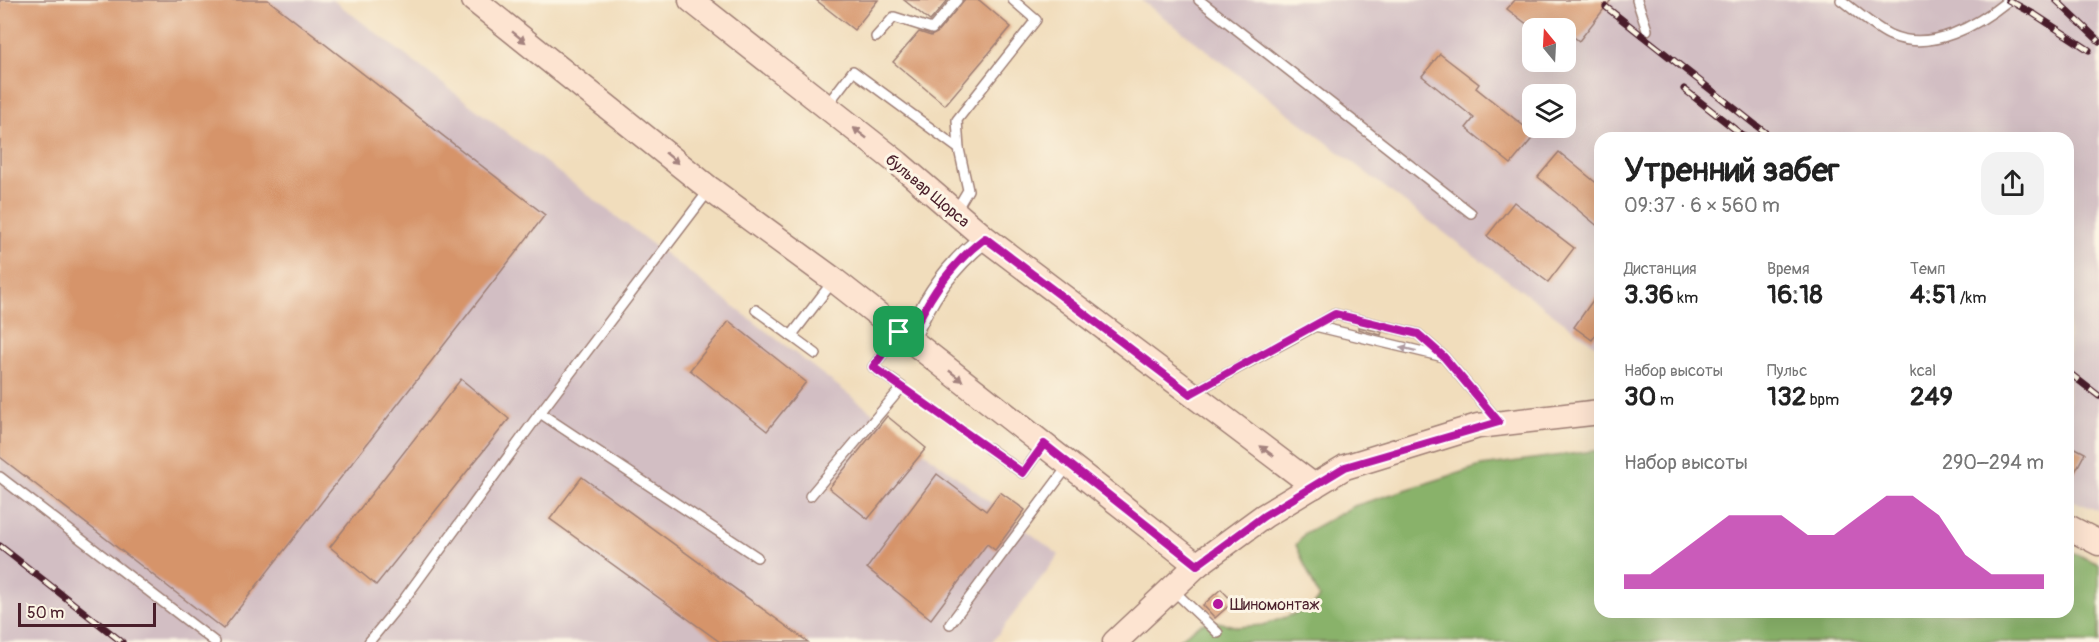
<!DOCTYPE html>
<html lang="ru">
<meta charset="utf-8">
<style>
:root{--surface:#fff;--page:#f2f2f2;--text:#222;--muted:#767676;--accent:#b5179e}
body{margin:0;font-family:Pangolin,sans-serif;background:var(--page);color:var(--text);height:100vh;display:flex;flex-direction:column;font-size:22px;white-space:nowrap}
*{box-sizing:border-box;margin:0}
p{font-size:20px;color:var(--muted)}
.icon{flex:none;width:33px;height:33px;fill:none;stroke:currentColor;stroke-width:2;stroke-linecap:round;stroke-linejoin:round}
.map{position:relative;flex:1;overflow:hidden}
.side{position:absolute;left:1594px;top:132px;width:480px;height:486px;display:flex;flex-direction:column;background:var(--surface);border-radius:18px;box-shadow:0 6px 24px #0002}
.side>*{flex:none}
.needle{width:39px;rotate:342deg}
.buttons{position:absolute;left:1522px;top:18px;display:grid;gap:12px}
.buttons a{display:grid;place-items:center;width:54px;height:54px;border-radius:12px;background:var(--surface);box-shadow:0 6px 24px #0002;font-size:30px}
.scale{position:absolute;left:18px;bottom:15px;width:138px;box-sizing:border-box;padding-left:6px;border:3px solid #4a1f2b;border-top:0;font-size:16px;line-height:21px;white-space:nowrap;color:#4a1f2b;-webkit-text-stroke:4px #fcf5e5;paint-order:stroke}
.pin{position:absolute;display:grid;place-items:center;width:51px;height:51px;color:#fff;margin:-26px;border-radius:12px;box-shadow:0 3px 9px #0006}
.round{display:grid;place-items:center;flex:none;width:63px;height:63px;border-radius:18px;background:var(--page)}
.headline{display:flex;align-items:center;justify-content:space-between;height:102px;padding:0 30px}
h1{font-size:33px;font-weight:700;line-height:45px}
.stats{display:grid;grid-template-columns:repeat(3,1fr);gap:9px;height:102px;padding:6px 30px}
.stats div{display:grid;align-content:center}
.stats b{font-size:26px;font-weight:700}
.stats small{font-size:16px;font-weight:400}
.stats p{font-size:16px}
.chart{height:168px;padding:12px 30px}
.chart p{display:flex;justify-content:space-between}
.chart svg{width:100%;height:108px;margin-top:6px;fill:var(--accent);opacity:.7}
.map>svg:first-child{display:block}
.industrial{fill:#d2bec3;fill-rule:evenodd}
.forest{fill:#89b26a;stroke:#6a684a;stroke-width:1.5}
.building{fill:#d6946b}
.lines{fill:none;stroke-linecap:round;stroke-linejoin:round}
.lane-casing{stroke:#9e7e74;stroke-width:12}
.street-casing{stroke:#9e7e74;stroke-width:21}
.secondary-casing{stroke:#9e7e74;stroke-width:27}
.path{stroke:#9e7e74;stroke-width:3;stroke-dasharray:1.5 4.5;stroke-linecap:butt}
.lane{stroke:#fff;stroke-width:9}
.street{stroke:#fff;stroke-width:18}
.secondary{stroke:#fde4d1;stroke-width:24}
.rail-casing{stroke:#4a1f2b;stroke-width:7}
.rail{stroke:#fcf5e5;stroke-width:4.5;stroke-dasharray:14;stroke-linecap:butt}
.oneway{fill:#a4827e}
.oneway2{fill:#ae9aa0}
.route-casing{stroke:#fff;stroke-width:12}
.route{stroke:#b5179e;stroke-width:8}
.poi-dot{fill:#b5179e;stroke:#fcf5e5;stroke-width:2}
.labels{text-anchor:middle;stroke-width:6;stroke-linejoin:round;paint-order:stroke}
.street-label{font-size:16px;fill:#4a1f2b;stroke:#fcf5e5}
.poi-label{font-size:16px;fill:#4a1f2b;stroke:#fcf5e5;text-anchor:start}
</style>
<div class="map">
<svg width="2099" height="642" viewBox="0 0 2099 642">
<rect width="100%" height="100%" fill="#fcf5e5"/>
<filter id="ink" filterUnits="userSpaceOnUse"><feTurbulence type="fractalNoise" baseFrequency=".0167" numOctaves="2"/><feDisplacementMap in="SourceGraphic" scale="12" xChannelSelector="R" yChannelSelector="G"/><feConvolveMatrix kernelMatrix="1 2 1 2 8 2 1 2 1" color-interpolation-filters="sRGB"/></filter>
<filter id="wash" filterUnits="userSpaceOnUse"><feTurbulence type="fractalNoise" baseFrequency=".008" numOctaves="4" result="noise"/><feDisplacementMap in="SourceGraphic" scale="24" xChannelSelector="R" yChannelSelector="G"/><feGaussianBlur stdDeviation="1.35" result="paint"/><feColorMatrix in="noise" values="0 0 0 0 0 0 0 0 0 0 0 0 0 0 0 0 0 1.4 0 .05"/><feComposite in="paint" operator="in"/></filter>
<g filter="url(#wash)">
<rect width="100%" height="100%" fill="#f1ddbc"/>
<g class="industrial">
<polygon points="0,0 333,0 1059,555 992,642 0,642"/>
<path d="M 1141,0 L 2099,0 L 2099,511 L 2069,499 L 2068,138 L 1600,138 L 1600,349 L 1459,244 ZM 1533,28 L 1566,28 L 1566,62 L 1533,62 ZM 1533,94 L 1566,94 L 1566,128 L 1533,128 Z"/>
</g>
<polygon class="forest" points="1600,450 1600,612 2068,612 2069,551 2099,564 2099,642 1183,642 1179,639 1201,624 1214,621 1238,627 1263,625 1312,608 1319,597 1296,545 1305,533 1354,506 1481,466"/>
<g id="blocks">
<g class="building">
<polygon points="0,0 268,0 545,215 223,629 0,457"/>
<polygon points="816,0 878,0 854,30"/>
<polygon points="904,0 948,0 930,21"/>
<polygon points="964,0 979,0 1011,27 945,105 893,62 919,32 931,36 937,33"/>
<polygon points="1515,0 1611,0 1579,41 1553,21 1548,28 1532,28 1507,9"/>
<polygon points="1440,54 1479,84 1476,88 1535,135 1511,164 1466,128 1474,118 1422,76"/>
<polygon points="1559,152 1600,186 1600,228 1538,177"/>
<polygon points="1514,202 1574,248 1548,282 1487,236"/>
<polygon points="1600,290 1600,329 1592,340 1574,327"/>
<polygon points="729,321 806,382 767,431 690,370"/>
<polygon points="1358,327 1382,332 1381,335 1358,329"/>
<polygon points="461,379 509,419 376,585 330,547"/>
<polygon points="887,416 926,448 868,519 829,488"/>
<polygon points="2068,444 2085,453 2068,485"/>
<polygon points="937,474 986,511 1000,492 1025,510 995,550 987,544 931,619 867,568"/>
<polygon points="582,477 808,642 720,642 550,519"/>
<polygon points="1221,589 1233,602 1215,618 1203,605"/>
</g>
</g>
</g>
<g filter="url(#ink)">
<use href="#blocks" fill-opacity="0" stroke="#9e7e74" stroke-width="1.5"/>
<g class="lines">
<defs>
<g id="lane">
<polyline points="1199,0 1471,213"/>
<polyline points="1637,0 1647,30"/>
<path d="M 1841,0 C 1857,12 1872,26 1890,35 C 1931,53 1978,25 2009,0"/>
<polyline points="876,37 894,17 932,29 957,0"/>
<polyline points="827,105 853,71 959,149"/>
<polyline points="955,212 968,190 959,149 957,120 1036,20 1013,0"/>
<polyline points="756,310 816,354"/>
<polyline points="1315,326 1335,314 1418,334 1443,356"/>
<polyline points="791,336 834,280"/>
<polyline points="1192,393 1315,326 1444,357 1499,422"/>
<polyline points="540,413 757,557"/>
<polyline points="988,448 1023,473 1044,444"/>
<polyline points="0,477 215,642"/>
<polyline points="810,496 902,387 873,367 898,333"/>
<polyline points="1173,590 1218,633"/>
<polyline points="950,624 1068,466"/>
<polyline points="369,642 405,598 540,413 710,189"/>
</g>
<path id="street" d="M 910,340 C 926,300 951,264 985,238"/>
<g id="secondary">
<polyline points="474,0 710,189 834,280 1197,565"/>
<polyline points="691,0 898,163 985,238 1314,486"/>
<polyline points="2068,527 2099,543"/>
<polyline points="1115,642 1197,565 1264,516 1345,467 1478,426 1600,412"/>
</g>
</defs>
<use href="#lane" class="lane-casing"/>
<use href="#street" class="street-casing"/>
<use href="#secondary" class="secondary-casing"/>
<polyline class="path" points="913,395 979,442"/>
<use href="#lane" class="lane"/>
<use href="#street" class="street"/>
<use href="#secondary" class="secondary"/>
<defs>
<g id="rail">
<polyline points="2008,0 2034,14 2089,50"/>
<polyline points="2056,0 2099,41"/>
<polyline points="1606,7 1772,138"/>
<polyline points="1684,89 1746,138"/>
<polyline points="2068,372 2099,396"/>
<polyline points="0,546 122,642"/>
</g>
</defs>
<use href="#rail" class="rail-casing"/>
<use href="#rail" class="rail"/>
</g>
<defs><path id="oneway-solid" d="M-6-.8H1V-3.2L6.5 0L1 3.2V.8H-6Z" transform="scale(1.5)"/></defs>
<g class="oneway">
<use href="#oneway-solid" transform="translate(519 37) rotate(39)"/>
<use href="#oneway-solid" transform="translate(860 133) rotate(-142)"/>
<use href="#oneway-solid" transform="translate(672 158) rotate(39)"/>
<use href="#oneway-solid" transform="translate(956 376) rotate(38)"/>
<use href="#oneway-solid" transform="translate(1267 451) rotate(-143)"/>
</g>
<use class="oneway2" href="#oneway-solid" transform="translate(1408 349) rotate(-166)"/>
</g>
<g class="lines" filter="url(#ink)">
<defs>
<path id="route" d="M 985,238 L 1190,394 L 1335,314 L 1418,334 L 1444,357 L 1499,422 L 1345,467 L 1264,516 L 1197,565 L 1044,444 L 1023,473 L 873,367 L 899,332 L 910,340 C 926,300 951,264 985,238 Z"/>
</defs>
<use href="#route" class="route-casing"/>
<use href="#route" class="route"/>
</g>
<circle class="poi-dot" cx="1218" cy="604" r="6"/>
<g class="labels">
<g class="street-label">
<text transform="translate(928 190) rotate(40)" y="6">бульвар Щорса</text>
</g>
<g class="poi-label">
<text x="1230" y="610">Шиномонтаж</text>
</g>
</g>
</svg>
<div class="buttons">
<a><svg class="needle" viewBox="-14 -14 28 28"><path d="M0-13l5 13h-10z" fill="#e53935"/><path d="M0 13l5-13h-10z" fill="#767676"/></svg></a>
<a><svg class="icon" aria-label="layers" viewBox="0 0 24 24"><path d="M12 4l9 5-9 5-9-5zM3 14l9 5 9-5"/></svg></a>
</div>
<div class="scale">50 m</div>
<div class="pin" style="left:899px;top:332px;background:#1e9e55"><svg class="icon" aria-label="arrive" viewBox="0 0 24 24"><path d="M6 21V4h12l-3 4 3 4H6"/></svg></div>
<section class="side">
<div class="headline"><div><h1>Утренний забег</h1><p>09:37 · 6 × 560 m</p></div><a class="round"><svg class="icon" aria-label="share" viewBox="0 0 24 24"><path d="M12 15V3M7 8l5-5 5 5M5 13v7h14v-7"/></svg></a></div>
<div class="stats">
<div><p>Дистанция</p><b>3.36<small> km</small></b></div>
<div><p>Время</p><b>16:18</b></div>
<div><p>Темп</p><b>4:51<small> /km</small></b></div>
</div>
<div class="stats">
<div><p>Набор высоты</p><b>30<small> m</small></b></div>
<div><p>Пульс</p><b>132<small> bpm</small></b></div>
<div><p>kcal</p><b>249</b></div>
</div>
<div class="chart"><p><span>Набор высоты</span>290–294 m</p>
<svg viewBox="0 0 160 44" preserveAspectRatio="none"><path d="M0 44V38L10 38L20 30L30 22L40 14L50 14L60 14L70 22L80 22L90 14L100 6L110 6L120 14L130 30L140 38L150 38L160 38V44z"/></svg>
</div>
</section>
</div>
